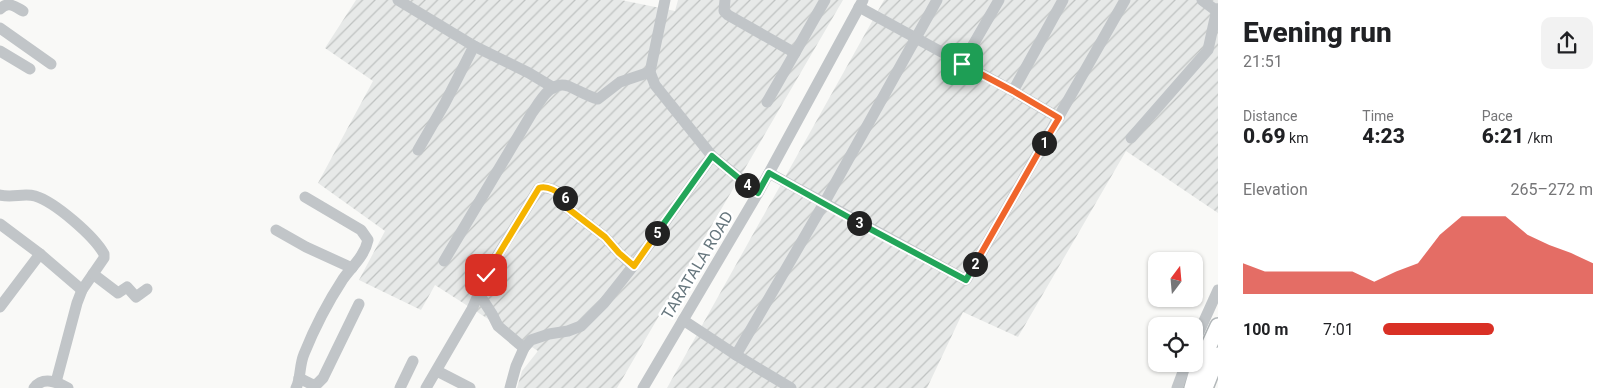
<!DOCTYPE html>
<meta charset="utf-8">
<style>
:root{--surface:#fff;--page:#f2f2f2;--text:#202124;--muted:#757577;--accent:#d93025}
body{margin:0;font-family:Roboto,sans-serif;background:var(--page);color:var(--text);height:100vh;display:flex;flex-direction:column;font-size:19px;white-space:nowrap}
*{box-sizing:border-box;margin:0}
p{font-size:16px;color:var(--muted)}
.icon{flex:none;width:28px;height:28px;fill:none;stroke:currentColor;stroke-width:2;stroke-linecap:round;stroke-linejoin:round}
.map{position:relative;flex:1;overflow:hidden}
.side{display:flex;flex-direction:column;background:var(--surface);width:400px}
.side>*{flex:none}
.needle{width:32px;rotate:16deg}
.tools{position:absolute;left:1148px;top:252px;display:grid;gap:10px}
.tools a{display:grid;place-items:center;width:55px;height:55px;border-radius:10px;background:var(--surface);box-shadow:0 1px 4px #0004;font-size:25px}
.pin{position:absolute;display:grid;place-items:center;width:42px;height:42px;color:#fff;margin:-21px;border-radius:10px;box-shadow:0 2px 8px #0006}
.km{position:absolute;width:25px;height:25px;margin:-12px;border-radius:50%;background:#222;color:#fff;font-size:14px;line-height:25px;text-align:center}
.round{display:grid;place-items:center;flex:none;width:52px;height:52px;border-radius:10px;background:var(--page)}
.head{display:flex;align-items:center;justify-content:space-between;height:85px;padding:0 25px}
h1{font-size:28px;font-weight:800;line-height:38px}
.stats{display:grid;grid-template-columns:repeat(3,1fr);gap:8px;height:85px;padding:5px 25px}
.stats div{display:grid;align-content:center}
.stats b{font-size:21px;font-weight:800}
.stats small{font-size:14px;font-weight:400}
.stats p{font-size:14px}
.chart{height:140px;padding:10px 25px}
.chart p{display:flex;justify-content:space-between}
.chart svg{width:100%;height:90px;margin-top:5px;fill:var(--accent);opacity:.7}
ul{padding:0 25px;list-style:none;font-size:16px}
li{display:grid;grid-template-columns:80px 60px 1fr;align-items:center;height:38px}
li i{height:12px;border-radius:6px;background:var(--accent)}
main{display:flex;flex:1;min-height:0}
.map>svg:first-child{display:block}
.industrial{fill:url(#industrial-furrows)}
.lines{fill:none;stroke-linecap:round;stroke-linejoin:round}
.major-casing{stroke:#b3b8ba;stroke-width:18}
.minor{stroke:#c1c5c8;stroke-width:11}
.major{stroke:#fff;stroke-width:15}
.split-1-casing{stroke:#fff;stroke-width:10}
.split-2-casing{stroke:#fff;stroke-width:10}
.split-3-casing{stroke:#fff;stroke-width:10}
.split-4-casing{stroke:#fff;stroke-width:10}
.split-5-casing{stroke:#fff;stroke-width:10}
.split-6-casing{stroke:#fff;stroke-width:10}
.split-7-casing{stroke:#fff;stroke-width:10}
.split-1{stroke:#f0652b;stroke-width:6}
.split-2{stroke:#f0652b;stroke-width:6}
.split-3{stroke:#22a559;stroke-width:6}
.split-4{stroke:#22a559;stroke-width:6}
.split-5{stroke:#22a559;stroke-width:6}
.split-6{stroke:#f5b400;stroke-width:6}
.split-7{stroke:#f5b400;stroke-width:6}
.labels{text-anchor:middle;stroke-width:5;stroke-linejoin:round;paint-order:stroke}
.street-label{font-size:16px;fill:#67777e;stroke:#fff}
</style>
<main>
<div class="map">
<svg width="1218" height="388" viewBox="0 0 1218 388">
<defs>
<pattern id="industrial-furrows" width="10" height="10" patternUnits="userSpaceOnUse" patternTransform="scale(1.25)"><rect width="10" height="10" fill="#e7e9e8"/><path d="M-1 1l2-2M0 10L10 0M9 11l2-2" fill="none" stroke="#bfc2c1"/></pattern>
</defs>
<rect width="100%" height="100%" fill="#f9f9f7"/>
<g class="industrial">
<polygon points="356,0 621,0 675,11 678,0 843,0 617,388 517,388 522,371 538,351 435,285 421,310 359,280 385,231 318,183 373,81 325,48"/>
<polygon points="884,0 1218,0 1218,213 1126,151 1018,337 963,312 927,388 667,388"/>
</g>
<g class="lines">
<defs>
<g id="major">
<polyline points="1192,388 1196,374 1218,326"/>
<polyline points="1205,388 1218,355"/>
</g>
</defs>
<use href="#major" class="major-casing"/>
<g class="minor">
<polyline points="398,0 474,46 529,73 554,88"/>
<polyline points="665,0 650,72 655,85 712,156 758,193"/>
<polyline points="725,0 724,11 728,15 795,53"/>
<polyline points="1202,0 1214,9 1218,9"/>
<polyline points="859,7 1013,91 1059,118"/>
<path d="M 0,9 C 8,1 14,6 23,11"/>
<polyline points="0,28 51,64"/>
<polyline points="0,51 30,69"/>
<polyline points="962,64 999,0"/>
<polyline points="1013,91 1063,0"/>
<polyline points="767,102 825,0"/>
<polyline points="1131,138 1208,50 1217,9"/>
<polyline points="418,150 445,103 474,46"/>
<polyline points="769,173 966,280 1125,0"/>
<path d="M 0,195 C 12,198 24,193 35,196 C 55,202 94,236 104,254 L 104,258 L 82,290 L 77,303 L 56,382"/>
<polyline points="0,224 40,254 82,290"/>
<polyline points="276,230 306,247 352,268"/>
<path d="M 444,261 L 532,113 C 540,101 551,80 568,86 C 578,90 587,96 598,99 L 620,82 L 650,72"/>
<polyline points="93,274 118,293 127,287 136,297 147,289"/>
<polyline points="479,294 492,314 498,326 524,348"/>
<polyline points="0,307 40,254"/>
<polyline points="683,320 736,355 791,388"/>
<polyline points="1194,343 1218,290"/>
<polyline points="736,355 827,198 937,0"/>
<polyline points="437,371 470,388"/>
<polyline points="299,378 313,385 318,383 323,378 359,304"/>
<path d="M 34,388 C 43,376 57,382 68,388"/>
<path d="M 296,388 C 301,379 299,366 304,354 C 314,329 328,302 343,279 C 353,265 364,257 368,240 L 361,230 L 305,197"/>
<polyline points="400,388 413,361"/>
<path d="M 426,388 L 472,309 L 491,266 L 539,188 C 545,186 562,191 565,198 C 566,201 566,204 566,207 L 605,237 L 619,253 L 633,266"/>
<polyline points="510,388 516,366 524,348 531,340 549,334 568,331 581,326 604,303 641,256 712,156"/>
<polyline points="643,388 758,193 863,0"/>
<polyline points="1177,388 1186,364"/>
</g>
<use href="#major" class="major"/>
</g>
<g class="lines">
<defs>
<polyline id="split-1" points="962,64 1013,91 1059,118 1044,143"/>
<polyline id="split-2" points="975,264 1044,143"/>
<polyline id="split-3" points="859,223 966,280 975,264"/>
<polyline id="split-4" points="747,185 758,193 769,173 859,223"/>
<polyline id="split-5" points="657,233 712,156 747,185"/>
<polyline id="split-6" points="565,198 566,207 605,237 619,253 634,266 657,233"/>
<path id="split-7" d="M 486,275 L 539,188 C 547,185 559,192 565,198"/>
</defs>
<use href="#split-1" class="split-1-casing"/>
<use href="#split-2" class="split-2-casing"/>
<use href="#split-3" class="split-3-casing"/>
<use href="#split-4" class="split-4-casing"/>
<use href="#split-5" class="split-5-casing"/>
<use href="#split-6" class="split-6-casing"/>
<use href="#split-7" class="split-7-casing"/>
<use href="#split-1" class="split-1"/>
<use href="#split-2" class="split-2"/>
<use href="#split-3" class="split-3"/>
<use href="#split-4" class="split-4"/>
<use href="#split-5" class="split-5"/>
<use href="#split-6" class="split-6"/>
<use href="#split-7" class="split-7"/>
</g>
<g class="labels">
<g class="street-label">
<text transform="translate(697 265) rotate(-59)" y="6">TARATALA ROAD</text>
</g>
</g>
</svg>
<div class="tools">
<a><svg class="needle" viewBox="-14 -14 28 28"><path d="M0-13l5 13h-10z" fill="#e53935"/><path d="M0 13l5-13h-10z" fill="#757577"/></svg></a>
<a><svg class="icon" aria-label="locate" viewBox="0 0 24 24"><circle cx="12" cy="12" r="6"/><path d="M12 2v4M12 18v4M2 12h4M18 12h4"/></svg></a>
</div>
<div class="pin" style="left:962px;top:64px;background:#1e9e55"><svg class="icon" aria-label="arrive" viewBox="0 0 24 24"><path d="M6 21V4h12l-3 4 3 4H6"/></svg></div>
<div class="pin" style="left:486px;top:275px;background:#d93025"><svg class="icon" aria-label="check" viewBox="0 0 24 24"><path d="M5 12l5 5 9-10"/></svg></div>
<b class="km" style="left:1044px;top:143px">1</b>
<b class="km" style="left:975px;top:264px">2</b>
<b class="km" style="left:859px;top:223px">3</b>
<b class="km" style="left:747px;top:185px">4</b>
<b class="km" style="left:657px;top:233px">5</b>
<b class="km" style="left:565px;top:198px">6</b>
</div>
<section class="side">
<div class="head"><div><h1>Evening run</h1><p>21:51</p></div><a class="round"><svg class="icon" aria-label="share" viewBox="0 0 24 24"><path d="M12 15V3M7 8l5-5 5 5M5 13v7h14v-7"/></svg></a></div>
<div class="stats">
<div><p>Distance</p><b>0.69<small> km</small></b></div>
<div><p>Time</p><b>4:23</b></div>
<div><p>Pace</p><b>6:21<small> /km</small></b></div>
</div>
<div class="chart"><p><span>Elevation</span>265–272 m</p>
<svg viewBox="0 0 160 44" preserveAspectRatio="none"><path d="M0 44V29L10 33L20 33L30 33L40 33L50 33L60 38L70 33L80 29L90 15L100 6L110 6L120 6L130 15L140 20L150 24L160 29V44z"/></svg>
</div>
<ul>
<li><b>100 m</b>7:01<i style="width:53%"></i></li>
</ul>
</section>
</main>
